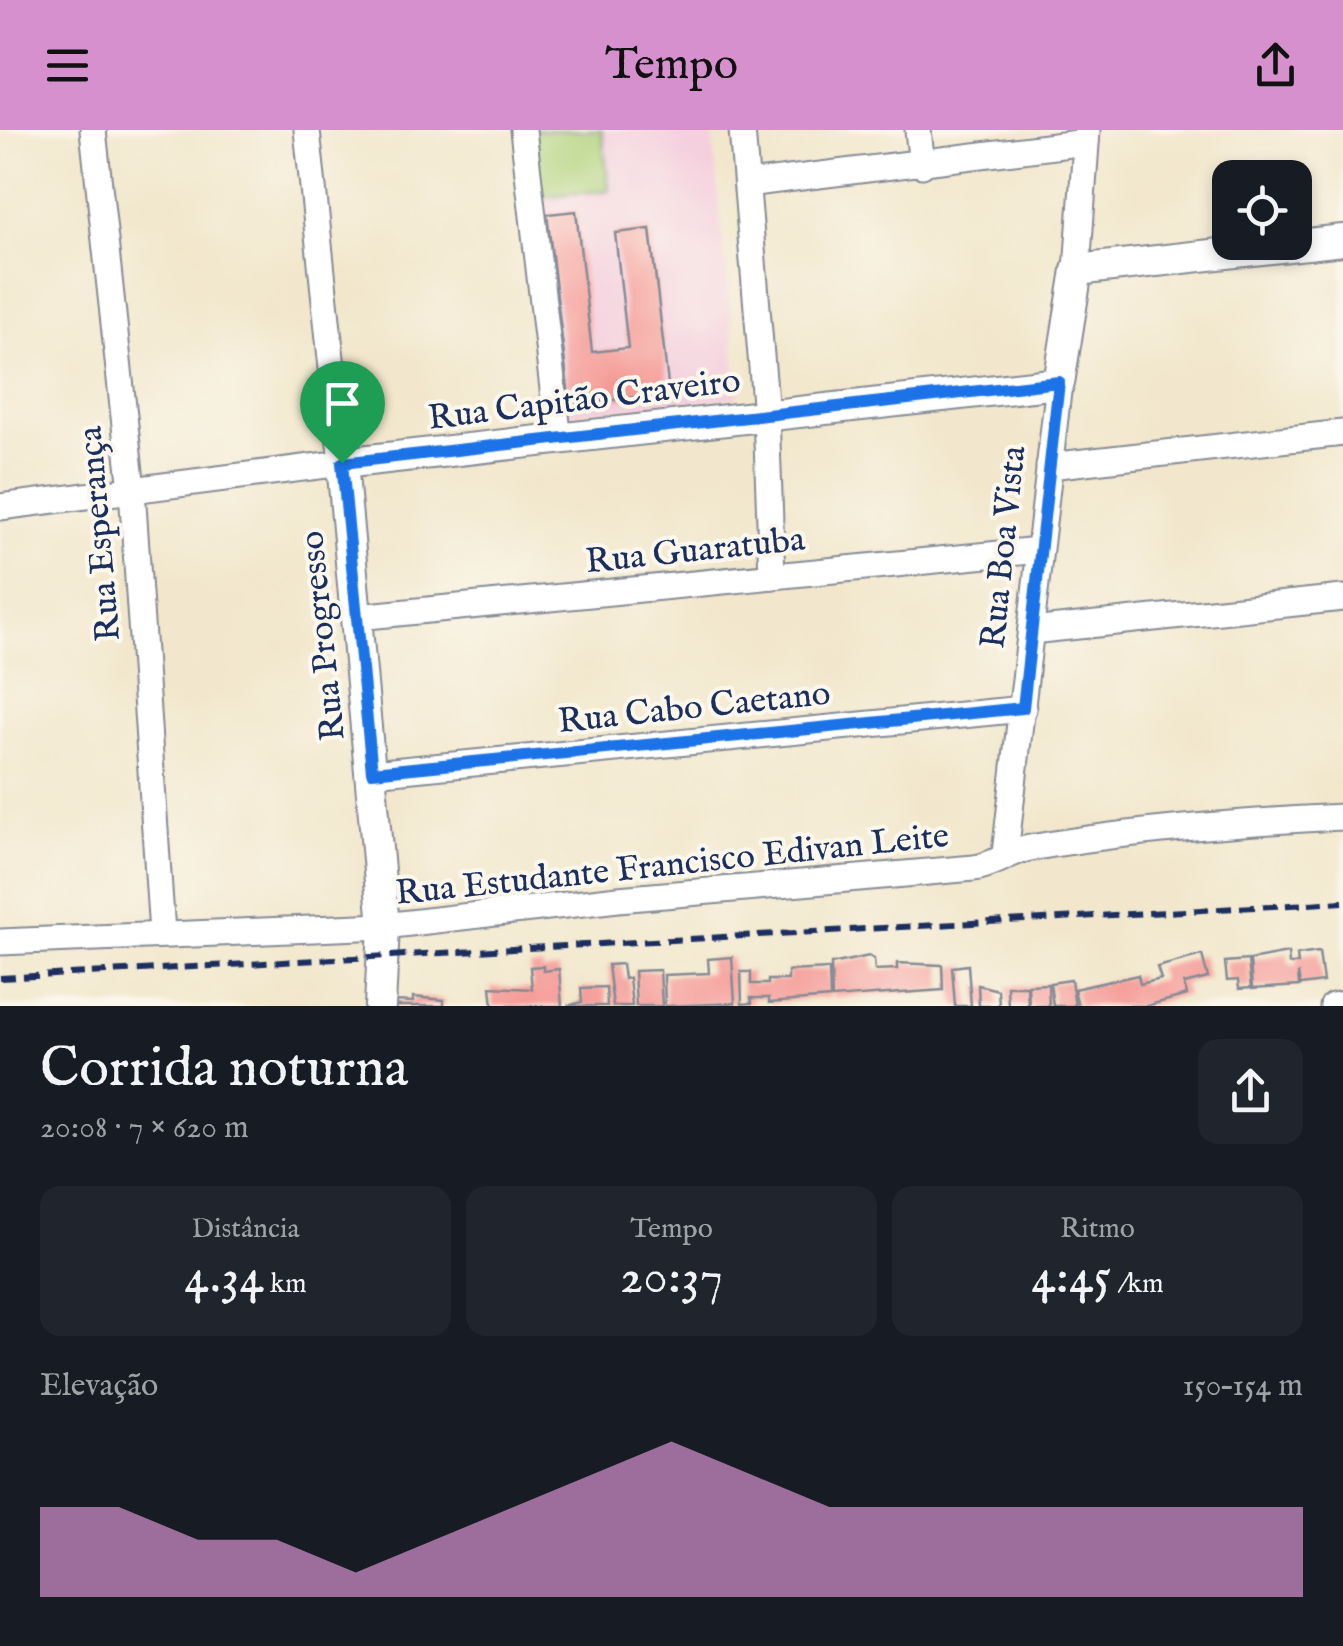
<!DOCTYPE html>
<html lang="pt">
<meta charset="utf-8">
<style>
:root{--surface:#171b24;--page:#20242c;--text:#f1f3f6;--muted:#9ea1a6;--accent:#d690ce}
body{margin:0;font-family:"IM FELL English",serif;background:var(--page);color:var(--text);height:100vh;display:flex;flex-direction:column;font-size:38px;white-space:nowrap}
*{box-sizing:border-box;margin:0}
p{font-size:32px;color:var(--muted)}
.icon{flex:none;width:55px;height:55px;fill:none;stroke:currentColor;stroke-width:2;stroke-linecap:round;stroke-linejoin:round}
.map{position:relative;height:876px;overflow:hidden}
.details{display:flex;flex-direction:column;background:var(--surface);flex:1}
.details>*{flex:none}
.tools{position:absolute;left:1212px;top:30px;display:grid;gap:20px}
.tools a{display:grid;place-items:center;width:100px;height:100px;border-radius:20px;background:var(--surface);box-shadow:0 5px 15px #0003;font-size:50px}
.pin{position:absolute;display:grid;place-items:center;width:85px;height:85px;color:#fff;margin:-102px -42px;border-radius:50% 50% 50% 0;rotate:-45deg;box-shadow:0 0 10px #0007}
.pin .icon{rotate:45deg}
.round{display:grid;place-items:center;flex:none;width:105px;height:105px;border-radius:20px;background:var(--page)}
.summary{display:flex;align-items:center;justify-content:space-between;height:170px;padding:0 40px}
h1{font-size:55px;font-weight:600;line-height:75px}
.metrics{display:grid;grid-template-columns:repeat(3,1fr);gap:15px;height:170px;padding:10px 40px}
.metrics div{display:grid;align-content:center;border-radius:20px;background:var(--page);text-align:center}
.metrics b{font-size:50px;font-weight:600}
.metrics small{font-size:28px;font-weight:400}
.metrics p{font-size:28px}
.chart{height:280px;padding:20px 40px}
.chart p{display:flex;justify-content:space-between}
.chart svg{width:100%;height:180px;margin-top:10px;fill:var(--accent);opacity:.7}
header{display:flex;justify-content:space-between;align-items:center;height:130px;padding:0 40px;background:var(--accent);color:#111;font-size:45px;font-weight:600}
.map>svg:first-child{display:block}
.built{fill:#f4cfde}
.green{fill:#afd27b;stroke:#65806c;stroke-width:2.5}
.building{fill:#f59a96}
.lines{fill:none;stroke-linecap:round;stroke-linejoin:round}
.minor-casing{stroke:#868b95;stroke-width:29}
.tertiary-casing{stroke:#868b95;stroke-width:34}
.minor{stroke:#fff;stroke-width:25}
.tertiary{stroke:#fff;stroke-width:30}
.rail{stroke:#1b2f5e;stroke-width:6;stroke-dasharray:15 8;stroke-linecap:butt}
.route-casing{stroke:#fff;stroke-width:20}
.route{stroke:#1a73e8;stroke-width:12}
.labels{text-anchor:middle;stroke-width:8;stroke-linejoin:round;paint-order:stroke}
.street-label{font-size:35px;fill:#1b2f5e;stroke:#fbf7ec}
</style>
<header><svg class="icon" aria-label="menu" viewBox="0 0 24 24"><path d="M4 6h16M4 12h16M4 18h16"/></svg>Tempo<svg class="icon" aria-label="share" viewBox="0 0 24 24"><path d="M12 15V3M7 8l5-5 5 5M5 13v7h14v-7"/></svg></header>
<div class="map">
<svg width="1343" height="876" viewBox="0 0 1343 876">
<rect width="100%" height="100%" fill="#fbf7ec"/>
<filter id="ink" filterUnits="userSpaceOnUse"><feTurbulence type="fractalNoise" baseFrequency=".01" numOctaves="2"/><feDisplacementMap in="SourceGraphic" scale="20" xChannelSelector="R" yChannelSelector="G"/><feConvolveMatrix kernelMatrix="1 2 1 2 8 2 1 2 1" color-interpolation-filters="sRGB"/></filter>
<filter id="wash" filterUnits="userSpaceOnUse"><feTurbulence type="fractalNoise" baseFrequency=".0048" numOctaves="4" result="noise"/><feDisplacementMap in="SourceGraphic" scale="40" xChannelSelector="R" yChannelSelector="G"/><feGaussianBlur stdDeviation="2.25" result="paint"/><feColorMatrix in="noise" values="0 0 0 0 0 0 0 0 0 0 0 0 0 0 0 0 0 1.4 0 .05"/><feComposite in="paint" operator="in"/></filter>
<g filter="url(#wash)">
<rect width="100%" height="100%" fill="#f2e7cc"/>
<polygon class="built" points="527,0 712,0 739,268 566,284"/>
<polygon class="green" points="532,0 602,0 609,60 540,67"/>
<g id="blocks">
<g class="building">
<polygon points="576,81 592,222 628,218 615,103 650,99 669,263 570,275 547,84"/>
<polygon points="1319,822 1323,852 1300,855 1298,843 1299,856 1252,859 1250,830 1288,823 1289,834 1298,834 1297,825"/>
<polygon points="1202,825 1208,848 1184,854 1187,865 1146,876 1078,876 1074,859 1138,845 1140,854 1161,849 1157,837"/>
<polygon points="869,826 874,829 875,840 897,839 897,833 942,835 943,860 832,868 831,834"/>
<polygon points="732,827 735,873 665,876 664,845 709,843 708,829"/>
<polygon points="1248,830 1251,858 1239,859 1238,850 1227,851 1225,832"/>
<polygon points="622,834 624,849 629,848 632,876 613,876 608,835"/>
<polygon points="968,835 971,876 955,876 952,837"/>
<polygon points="543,836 543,841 559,839 562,876 493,876 491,857 532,859 530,837"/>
<polygon points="829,839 830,868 769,873 769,868 751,868 752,873 742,874 741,842 751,842 751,854 768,854 768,850 788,850 788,841"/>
<polygon points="660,840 662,876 636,876 634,841"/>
<polygon points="1071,850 1075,876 1053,876 1050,853"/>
<polygon points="1048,854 1049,876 1029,876 1028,855"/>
<polygon points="978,855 998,860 999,876 979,876"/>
<polygon points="1007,856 1027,856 1028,876 1008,876"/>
<polygon points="606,857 607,876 567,876 582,872 581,858"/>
<polygon points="413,867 444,870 444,876 394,876 394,871 413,872"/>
</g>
</g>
</g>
<g filter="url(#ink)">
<use href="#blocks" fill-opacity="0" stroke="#868b95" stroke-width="2.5"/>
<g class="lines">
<defs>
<g id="minor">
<polyline points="93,0 132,360 162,803"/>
<polyline points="523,0 559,311"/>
<polyline points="742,0 766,285 772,446"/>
<polyline points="918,0 922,35"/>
<polyline points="747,54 1086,12"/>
<polyline points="1077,140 1087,0"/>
<polyline points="1049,336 1343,303"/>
<polyline points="0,377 342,333 307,0"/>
<polyline points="357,487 1039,420"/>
<polyline points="1031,501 1343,468"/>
<polyline points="372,643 1023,579"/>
<polyline points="1005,724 1059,253"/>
<path d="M 0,812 L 384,796 L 618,769 L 974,738 C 996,735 1008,722 1030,718 C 1133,700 1239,692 1343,687"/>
<polyline points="1333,876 1343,874"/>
</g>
<polyline id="tertiary" points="380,876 384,796 342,333 1059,253 1077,140 1343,110"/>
</defs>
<use href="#minor" class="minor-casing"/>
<use href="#tertiary" class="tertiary-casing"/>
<use href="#minor" class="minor"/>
<use href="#tertiary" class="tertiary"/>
<polyline class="rail" points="0,848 1343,772"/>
</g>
</g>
<g class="lines" filter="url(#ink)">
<defs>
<polygon id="route" points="1059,252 1023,578 372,642 342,333"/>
</defs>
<use href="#route" class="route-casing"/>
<use href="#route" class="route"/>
</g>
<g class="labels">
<g class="street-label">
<text transform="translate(584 268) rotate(-7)" y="12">Rua Capitão Craveiro</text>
<text transform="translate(98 404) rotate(-95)" y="12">Rua Esperança</text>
<text transform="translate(1002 417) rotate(-84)" y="12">Rua Boa Vista</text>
<text transform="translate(695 419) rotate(-6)" y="12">Rua Guaratuba</text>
<text transform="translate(321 506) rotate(-96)" y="12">Rua Progresso</text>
<text transform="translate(694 576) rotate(-6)" y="12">Rua Cabo Caetano</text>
<text transform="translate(672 733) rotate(-6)" y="12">Rua Estudante Francisco Edivan Leite</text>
</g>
</g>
</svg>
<div class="tools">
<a><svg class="icon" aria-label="locate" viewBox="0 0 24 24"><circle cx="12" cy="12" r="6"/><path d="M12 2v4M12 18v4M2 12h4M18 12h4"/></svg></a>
</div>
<div class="pin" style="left:342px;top:333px;background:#1e9e55"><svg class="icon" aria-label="arrive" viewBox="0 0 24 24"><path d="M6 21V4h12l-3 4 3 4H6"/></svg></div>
</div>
<section class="details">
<div class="summary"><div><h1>Corrida noturna</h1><p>20:08 · 7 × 620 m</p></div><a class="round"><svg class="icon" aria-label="share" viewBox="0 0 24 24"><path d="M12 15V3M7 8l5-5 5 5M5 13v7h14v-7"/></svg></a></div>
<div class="metrics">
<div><p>Distância</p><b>4.34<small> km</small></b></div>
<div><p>Tempo</p><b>20:37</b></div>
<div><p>Ritmo</p><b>4:45<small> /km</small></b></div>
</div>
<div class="chart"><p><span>Elevação</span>150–154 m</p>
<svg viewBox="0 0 160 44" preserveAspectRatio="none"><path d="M0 44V22L10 22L20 30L30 30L40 38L50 30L60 22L70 14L80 6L90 14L100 22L110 22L120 22L130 22L140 22L150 22L160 22V44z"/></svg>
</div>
</section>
